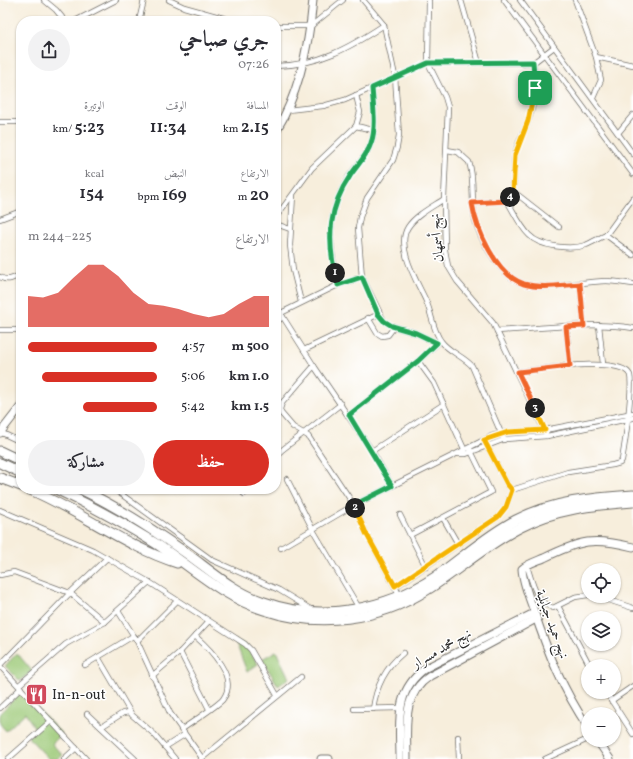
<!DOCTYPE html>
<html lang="ar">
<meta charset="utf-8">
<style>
:root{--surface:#fff;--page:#f2f2f3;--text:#2b2b33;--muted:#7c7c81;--accent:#d93025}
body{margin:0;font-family:Vollkorn,Amiri,serif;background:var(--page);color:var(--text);direction:rtl;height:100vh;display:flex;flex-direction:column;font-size:15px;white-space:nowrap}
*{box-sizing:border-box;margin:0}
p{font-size:13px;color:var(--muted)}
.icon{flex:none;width:22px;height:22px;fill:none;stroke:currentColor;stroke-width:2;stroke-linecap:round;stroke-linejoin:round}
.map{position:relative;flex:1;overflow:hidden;direction:ltr}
.side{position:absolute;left:16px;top:16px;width:265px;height:478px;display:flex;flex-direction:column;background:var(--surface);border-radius:16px;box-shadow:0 1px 3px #0004;direction:rtl}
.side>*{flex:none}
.fabs{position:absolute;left:581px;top:563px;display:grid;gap:8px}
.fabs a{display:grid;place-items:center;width:40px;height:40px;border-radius:50%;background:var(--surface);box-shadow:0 1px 3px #0004;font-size:20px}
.pin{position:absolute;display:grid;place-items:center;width:34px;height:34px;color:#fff;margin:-17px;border-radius:8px;box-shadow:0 2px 6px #0006}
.km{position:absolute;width:20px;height:20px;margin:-10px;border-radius:50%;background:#222;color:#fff;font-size:11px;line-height:20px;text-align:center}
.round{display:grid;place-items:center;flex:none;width:42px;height:42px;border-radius:21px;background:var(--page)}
.overview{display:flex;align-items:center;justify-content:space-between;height:68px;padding:0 12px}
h1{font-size:22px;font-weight:600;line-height:30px}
.stats{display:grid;grid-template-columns:repeat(3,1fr);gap:6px;height:68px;padding:4px 12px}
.stats div{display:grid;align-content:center}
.stats b{font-size:17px;font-weight:600}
.stats small{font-size:11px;font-weight:400}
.stats p{font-size:11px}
.chart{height:112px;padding:8px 12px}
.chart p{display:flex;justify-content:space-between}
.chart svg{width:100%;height:72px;margin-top:4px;fill:var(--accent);opacity:.7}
.cta{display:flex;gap:8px;margin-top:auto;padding:8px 12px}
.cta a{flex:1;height:46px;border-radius:24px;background:var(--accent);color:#fff;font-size:16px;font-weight:600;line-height:46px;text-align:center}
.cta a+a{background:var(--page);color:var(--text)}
ul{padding:0 12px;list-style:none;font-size:13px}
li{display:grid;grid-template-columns:64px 48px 1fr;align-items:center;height:30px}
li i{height:10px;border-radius:5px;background:var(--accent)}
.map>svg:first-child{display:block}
.green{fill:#9cc977;stroke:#647a51}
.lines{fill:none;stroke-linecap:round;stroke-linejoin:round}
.street-casing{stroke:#726f69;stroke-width:6}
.secondary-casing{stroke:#726f69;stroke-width:9}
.highway-casing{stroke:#726f69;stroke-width:11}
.street{stroke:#fff;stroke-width:4.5}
.secondary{stroke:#fff;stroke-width:7}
.highway{stroke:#fff;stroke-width:9}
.split-1-casing{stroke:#fff;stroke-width:8}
.split-2-casing{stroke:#fff;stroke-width:8}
.split-3-casing{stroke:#fff;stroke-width:8}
.split-4-casing{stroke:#fff;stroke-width:8}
.split-5-casing{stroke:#fff;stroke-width:8}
.split-1{stroke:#22a559;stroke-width:5}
.split-2{stroke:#22a559;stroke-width:5}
.split-3{stroke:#f5b400;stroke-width:5}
.split-4{stroke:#f0652b;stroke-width:5}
.split-5{stroke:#f5b400;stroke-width:5}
.labels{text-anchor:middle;stroke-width:3;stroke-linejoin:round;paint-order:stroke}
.street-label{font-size:14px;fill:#2b2b2b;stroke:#fff}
.poi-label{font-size:14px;fill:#2b2b2b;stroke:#fff;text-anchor:start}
</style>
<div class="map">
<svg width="633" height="759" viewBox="0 0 633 759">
<rect width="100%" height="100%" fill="#fff"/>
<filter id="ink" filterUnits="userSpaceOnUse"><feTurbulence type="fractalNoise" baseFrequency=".025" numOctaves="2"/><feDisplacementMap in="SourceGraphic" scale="8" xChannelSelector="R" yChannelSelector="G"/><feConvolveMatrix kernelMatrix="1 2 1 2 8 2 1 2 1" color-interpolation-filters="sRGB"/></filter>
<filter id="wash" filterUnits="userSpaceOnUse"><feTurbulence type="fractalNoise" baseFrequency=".012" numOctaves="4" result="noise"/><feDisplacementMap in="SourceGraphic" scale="16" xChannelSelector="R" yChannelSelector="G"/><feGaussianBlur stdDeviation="0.9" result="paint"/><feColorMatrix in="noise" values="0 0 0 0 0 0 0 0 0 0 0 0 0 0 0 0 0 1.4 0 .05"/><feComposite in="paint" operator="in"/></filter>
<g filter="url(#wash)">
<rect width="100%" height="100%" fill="#f7eedc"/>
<g class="green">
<polygon points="235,640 246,645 258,664 247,672"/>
<polygon points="276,651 289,678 278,686 262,659"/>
<polygon points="17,653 32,671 20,681 5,666"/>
<polygon points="21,692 62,734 52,744 63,755 58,759 49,759 28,737 36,730 25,713 6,731 0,724 0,713"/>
</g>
</g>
<g filter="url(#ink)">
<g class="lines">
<defs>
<g id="street">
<polyline points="44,0 56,10 65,21"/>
<polyline points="169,0 184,7 234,21"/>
<polyline points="429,0 428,63 445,97 448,107 444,199 445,250 448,266 457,281 493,323 547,436"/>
<polyline points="461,0 479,63"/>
<polyline points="504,0 633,174"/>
<polyline points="520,0 633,154"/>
<polyline points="575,0 596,57 633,65"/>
<polyline points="75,21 116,0"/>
<polyline points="139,21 144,0"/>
<polyline points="276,26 311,26 343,0"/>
<path d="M 533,63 C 537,81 535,103 528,121 C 524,133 517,143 515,156 C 512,173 518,185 507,201 C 514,212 520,226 529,235 C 540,247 571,250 586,245 C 593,242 599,238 606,235 L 633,255"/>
<path d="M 276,66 C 319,65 349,48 384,25"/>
<path d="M 372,88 C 373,104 377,127 371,143 C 367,157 355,166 348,178 C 325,216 329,245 338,285 L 362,277 L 384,321 L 392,326 L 416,333 L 437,343"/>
<polyline points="593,98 601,80 596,57"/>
<polyline points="288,110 323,106 345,100 428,63 533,63 554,47"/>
<polyline points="0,122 21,122"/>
<polyline points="356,126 373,130"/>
<polyline points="618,133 633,115"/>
<path d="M 447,150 L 458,152 L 469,162 C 476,182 469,205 477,226 C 484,246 502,277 524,284 C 545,291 583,281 606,281 C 615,281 624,283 633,284"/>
<polyline points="513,191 559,227"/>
<polyline points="293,195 290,245 293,270 301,302"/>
<path d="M 444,199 C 432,207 416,215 408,227 C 395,247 418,283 426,301 C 432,314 433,331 441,341 C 449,352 463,356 472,366 L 504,440"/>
<polyline points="472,203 507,201"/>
<polyline points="276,217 312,168 356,126 360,112 356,95"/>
<polyline points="0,219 21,211"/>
<polyline points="276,224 290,229"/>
<polyline points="606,235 633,198"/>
<path d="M 0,277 C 8,282 14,278 21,274"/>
<polyline points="362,277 358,228 360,217 367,198 393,160 397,147 399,135 395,76 384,25 363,0"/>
<polyline points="580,284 584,326"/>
<polyline points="276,306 314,366 372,451"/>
<polyline points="281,313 338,285"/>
<polyline points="368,318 377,333 382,336 388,335 394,327"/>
<polyline points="276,322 283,317"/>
<polyline points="599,325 603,364"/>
<polyline points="566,327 570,366"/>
<polyline points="0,330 21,330"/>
<path d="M 497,331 C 539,329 593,321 633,328"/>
<polyline points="304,350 379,314"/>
<polyline points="418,361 434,383 465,451"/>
<polyline points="314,366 282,403 280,409 281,413 293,427 308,436 354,505 366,533 400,596"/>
<polyline points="349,415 418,361 439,342"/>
<polyline points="0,432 21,442"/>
<path d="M 484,440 L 507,484 L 512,490 L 568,472 L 613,465 L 620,463 L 622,460 C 625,443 633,389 630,375 C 621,355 538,370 518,372"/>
<polyline points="458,454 466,454 505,439 547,436 633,418"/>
<polyline points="276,464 279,453 282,450 341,404"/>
<polyline points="287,479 313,530 359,608"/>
<polyline points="392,486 372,451 444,404"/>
<polyline points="114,489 212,560 279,590 312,610"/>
<polyline points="244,494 249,489"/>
<polyline points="0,510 93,550 149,582 245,644 251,650 277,695"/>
<polyline points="400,515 426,567"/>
<polyline points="443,518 458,544"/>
<polyline points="410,535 491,492 470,449"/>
<polyline points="281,548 354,505 492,436 508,432 545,430 633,413"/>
<path d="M 527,566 C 532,581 535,602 553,608 L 575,597 L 588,595"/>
<polyline points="0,575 14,572 70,593 105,622"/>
<polyline points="395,587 498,517 506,507 512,490"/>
<polyline points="596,596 633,608"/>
<polyline points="558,606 590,666"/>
<polyline points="118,611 137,641 170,713 202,758"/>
<polyline points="137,641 177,601"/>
<polyline points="180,652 209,709"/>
<polyline points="98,657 132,715 154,734 175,759"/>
<polyline points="0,665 70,593 107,558"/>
<polyline points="85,665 133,636"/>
<polyline points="0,666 86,759"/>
<polyline points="152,676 180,652 208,622"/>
<polyline points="19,685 66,644 105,622 149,582"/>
<polyline points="606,692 633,734"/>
<polyline points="611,701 633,686"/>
<polyline points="0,708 21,688"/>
<polyline points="354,709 400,708"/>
<path d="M 373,709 C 376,686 385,668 403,653"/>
<polyline points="87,714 135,759"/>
<polyline points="101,727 123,713 130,712"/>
<path d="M 181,730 C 189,724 219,705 223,699 C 239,678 210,649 195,636"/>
<polyline points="458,737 459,759"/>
<polyline points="165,747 184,735"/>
<polyline points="8,759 51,721"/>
<polyline points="64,759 76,748"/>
<polyline points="201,759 301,677"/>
<polyline points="545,759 588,739"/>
</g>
<g id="secondary">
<path d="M 276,131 C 300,92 309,45 313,0"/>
<polyline points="0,433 21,406"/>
<path d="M 588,727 C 563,690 548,653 534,611 C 529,598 523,583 522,569 C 527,564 537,561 544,558 C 581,540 593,537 633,547"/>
<polyline points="597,740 610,759"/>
<polyline points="321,759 329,759"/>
<path d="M 400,759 C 400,724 393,691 426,668 L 534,613"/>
<path d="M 407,759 C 407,728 401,695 430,676 L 536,619"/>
</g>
<g id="highway">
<polyline points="0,451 21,461"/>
<polyline points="0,463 21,473"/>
<polyline points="0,478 21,486"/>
<path d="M 28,489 C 79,510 124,546 177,563"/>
<path d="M 56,489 C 90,505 123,523 155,543 C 191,566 222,597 264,610 C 318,628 379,621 427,590 C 459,570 487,544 521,527 C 556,509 594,505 633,502"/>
<path d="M 80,489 C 118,507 152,529 186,553 C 211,571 234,592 264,602 C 320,623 387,609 435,577 C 462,558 487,535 516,520 C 553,501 592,498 633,495"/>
</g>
</defs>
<use href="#street" class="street-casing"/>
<use href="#secondary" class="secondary-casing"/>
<use href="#highway" class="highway-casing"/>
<use href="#street" class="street"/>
<use href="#secondary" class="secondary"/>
<use href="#highway" class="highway"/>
</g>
</g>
<g class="lines" filter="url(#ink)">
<defs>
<path id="split-1" d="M 335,273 C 327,238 329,207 350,176 C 357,165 367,156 371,143 C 377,127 373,104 372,88 L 428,63 L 533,62 L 535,88"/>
<polyline id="split-2" points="335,273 338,285 362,277 378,314 384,321 392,326 416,333 437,343 418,361 349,415 392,486 354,505 355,508"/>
<polyline id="split-3" points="355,508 366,533 395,586 498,517 506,507 512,490 507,484 484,440 508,432 545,430 535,408"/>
<path id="split-4" d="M 510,197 L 507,201 L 472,203 C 476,229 496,275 524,284 C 541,289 563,285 580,284 L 584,326 L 566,327 L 570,366 L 518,372 L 535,408"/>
<polyline id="split-5" points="510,197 513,192 515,155 528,121 535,88"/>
</defs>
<use href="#split-1" class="split-1-casing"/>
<use href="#split-2" class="split-2-casing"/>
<use href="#split-3" class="split-3-casing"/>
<use href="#split-4" class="split-4-casing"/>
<use href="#split-5" class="split-5-casing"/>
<use href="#split-1" class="split-1"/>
<use href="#split-2" class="split-2"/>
<use href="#split-3" class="split-3"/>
<use href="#split-4" class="split-4"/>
<use href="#split-5" class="split-5"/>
</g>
<defs>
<symbol id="restaurant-square" viewBox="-11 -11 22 22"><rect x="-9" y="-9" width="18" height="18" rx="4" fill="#d1495b" stroke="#fff"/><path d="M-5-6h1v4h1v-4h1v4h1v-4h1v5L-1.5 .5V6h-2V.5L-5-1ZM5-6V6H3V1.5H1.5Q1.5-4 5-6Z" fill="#fff"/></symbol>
</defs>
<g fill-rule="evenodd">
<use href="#restaurant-square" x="24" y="682" width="25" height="25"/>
</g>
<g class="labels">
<g class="street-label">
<text transform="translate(436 238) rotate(-95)" y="5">نهج أسمهان</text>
<text transform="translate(553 624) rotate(70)" y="5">نهج حميد جبايلية</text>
<text transform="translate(441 648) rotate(-30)" y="5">نهج محمد مسرار</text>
</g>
<g class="poi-label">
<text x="52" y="699">In-n-out</text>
</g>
</g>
</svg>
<div class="fabs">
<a><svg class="icon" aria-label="locate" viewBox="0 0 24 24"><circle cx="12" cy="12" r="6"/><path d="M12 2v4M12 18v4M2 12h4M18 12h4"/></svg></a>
<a><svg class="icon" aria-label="layers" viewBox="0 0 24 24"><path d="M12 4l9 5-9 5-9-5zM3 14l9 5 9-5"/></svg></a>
<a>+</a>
<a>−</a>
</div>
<div class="pin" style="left:535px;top:88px;background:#1e9e55"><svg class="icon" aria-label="arrive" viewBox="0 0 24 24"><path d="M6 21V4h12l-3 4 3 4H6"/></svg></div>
<b class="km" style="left:335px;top:273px">1</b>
<b class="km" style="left:355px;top:508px">2</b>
<b class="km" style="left:535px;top:408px">3</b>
<b class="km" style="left:510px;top:197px">4</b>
<section class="side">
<div class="overview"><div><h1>جري صباحي</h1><p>07:26</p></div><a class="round"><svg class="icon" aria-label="share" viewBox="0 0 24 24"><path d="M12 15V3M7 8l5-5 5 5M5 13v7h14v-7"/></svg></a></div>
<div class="stats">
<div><p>المسافة</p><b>2.15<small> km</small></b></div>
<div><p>الوقت</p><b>11:34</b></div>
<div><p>الوتيرة</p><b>5:23<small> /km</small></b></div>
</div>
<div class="stats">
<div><p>الارتفاع</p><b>20<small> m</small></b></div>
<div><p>النبض</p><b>169<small> bpm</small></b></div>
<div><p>kcal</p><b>154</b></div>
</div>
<div class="chart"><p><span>الارتفاع</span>225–244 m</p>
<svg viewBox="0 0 160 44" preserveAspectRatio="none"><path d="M0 44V25L10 26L20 23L30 14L40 6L50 6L60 13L70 23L80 30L90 31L100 33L110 36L120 38L130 36L140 30L150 25L160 25V44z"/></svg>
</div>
<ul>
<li><b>500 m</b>4:57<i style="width:100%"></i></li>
<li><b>1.0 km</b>5:06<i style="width:89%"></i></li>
<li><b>1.5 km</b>5:42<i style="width:57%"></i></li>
</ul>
<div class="cta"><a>حفظ</a><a>مشاركة</a></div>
</section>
</div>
